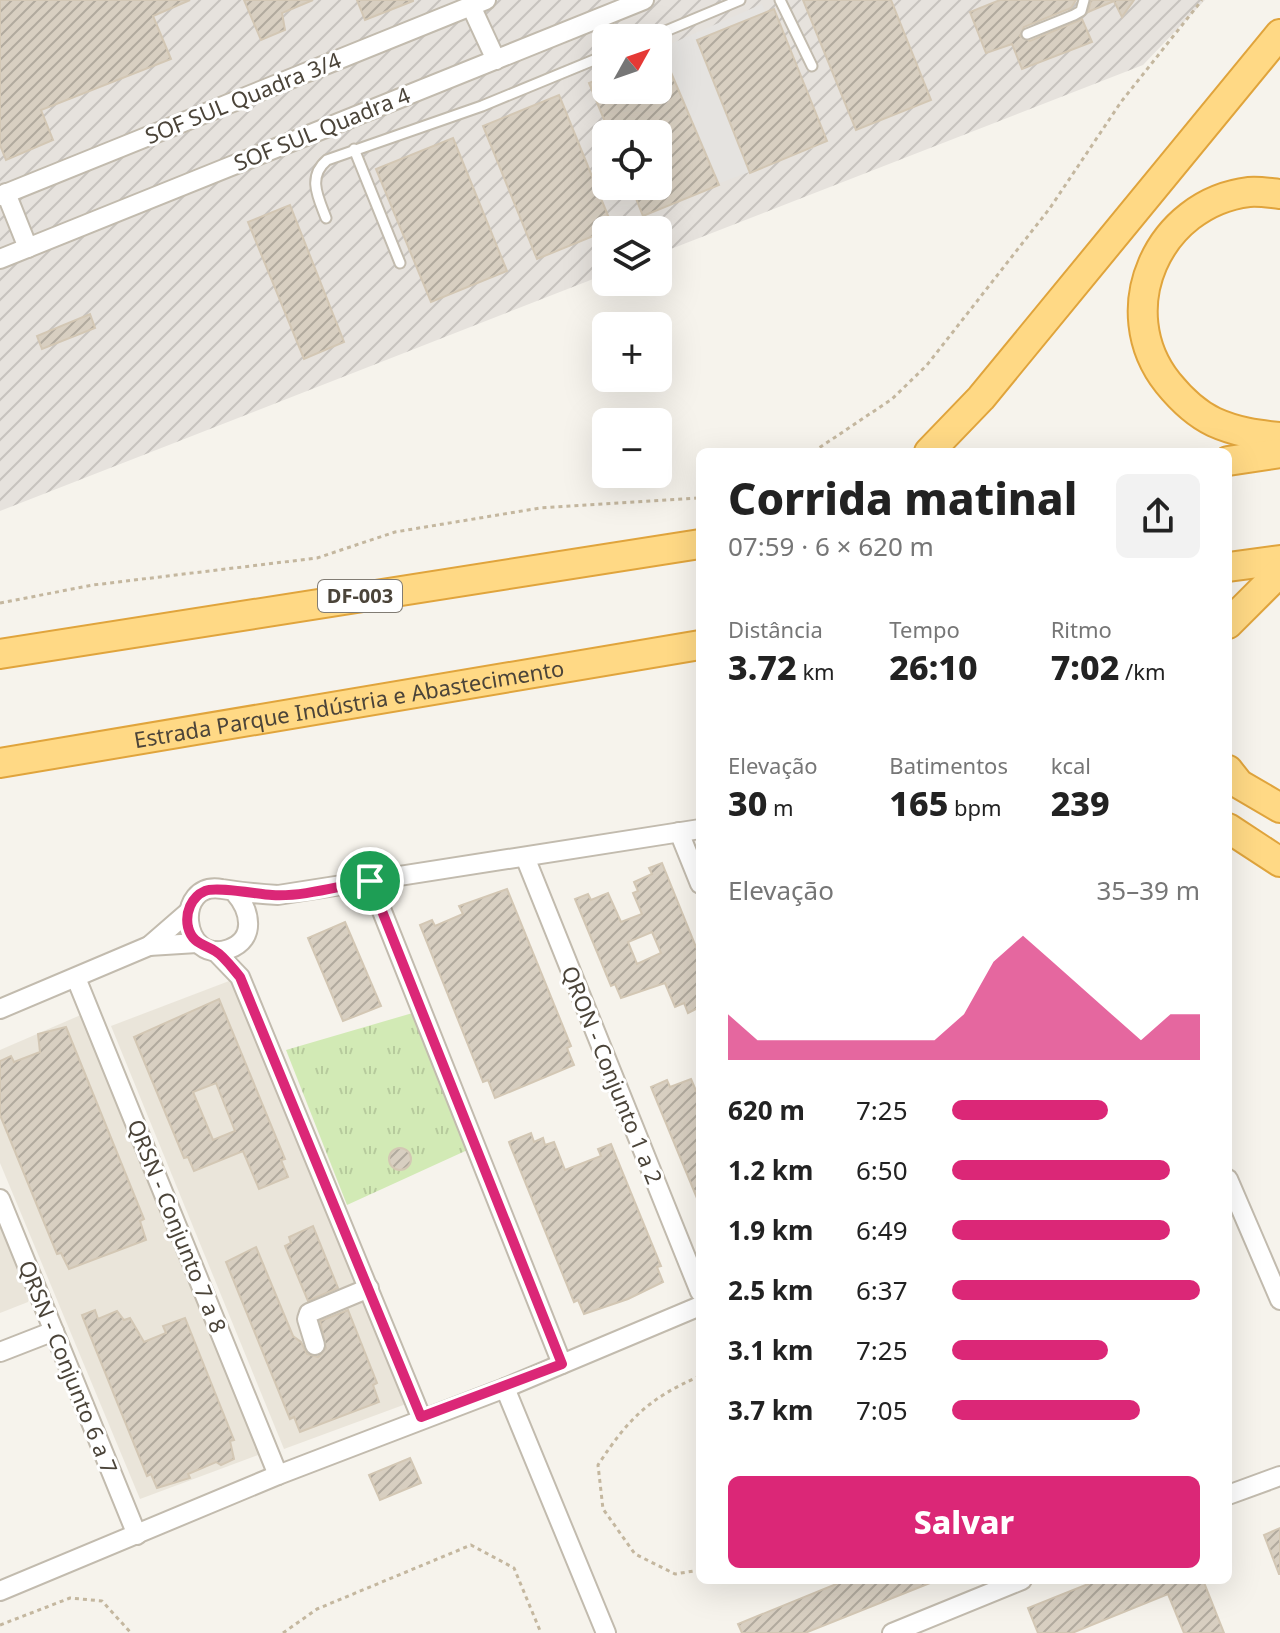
<!DOCTYPE html>
<html lang="pt">
<meta charset="utf-8">
<style>
:root{--surface:#fff;--page:#f2f2f2;--text:#222;--muted:#767676;--accent:#db2777}
body{margin:0;font-family:"Noto Sans",sans-serif;background:var(--page);color:var(--text);height:100vh;display:flex;flex-direction:column;font-size:30px;white-space:nowrap}
*{box-sizing:border-box;margin:0}
p{font-size:26px;color:var(--muted)}
.icon{flex:none;width:44px;height:44px;fill:none;stroke:currentColor;stroke-width:2;stroke-linecap:round;stroke-linejoin:round}
.map{position:relative;flex:1;overflow:hidden}
.side{position:absolute;left:696px;top:448px;width:536px;height:1136px;display:flex;flex-direction:column;background:var(--surface);border-radius:12px;box-shadow:0 8px 32px #0002}
.side>*{flex:none}
.needle{width:52px;rotate:50deg}
.tools{position:absolute;left:592px;top:24px;display:grid;gap:16px}
.tools a{display:grid;place-items:center;width:80px;height:80px;border-radius:12px;background:var(--surface);box-shadow:0 8px 32px #0002;font-size:40px}
.pin{position:absolute;display:grid;place-items:center;width:68px;height:68px;color:#fff;margin:-34px;border:4px solid #fff;border-radius:50%;box-shadow:0 2px 8px #0007}
.round{display:grid;place-items:center;flex:none;width:84px;height:84px;border-radius:12px;background:var(--page)}
.overview{display:flex;align-items:center;justify-content:space-between;height:136px;padding:0 32px}
h1{font-size:44px;font-weight:800;line-height:60px}
.figures{display:grid;grid-template-columns:repeat(3,1fr);gap:12px;height:136px;padding:8px 32px}
.figures div{display:grid;align-content:center}
.figures b{font-size:34px;font-weight:800}
.figures small{font-size:22px;font-weight:400}
.figures p{font-size:22px}
.chart{height:224px;padding:16px 32px}
.chart p{display:flex;justify-content:space-between}
.chart svg{width:100%;height:144px;margin-top:8px;fill:var(--accent);opacity:.7}
.cta{display:flex;gap:16px;margin-top:auto;padding:16px 32px}
.cta a{flex:1;height:92px;border-radius:12px;background:var(--accent);color:#fff;font-size:32px;font-weight:800;line-height:92px;text-align:center}
ul{padding:0 32px;list-style:none;font-size:26px}
li{display:grid;grid-template-columns:128px 96px 1fr;align-items:center;height:60px}
li i{height:20px;border-radius:10px;background:var(--accent)}
.map>svg:first-child{display:block}
.residential{fill:#eae5da}
.industrial{fill:url(#industrial-furrows);fill-rule:evenodd}
.grass{fill:url(#grass-tufts)}
.parking{fill:#e5e3e0}
.building{fill:url(#building-hatch);stroke:#d3c7b4;stroke-width:2;fill-rule:evenodd}
.lines{fill:none;stroke-linecap:round;stroke-linejoin:round}
.service-casing{stroke:#c2bbae;stroke-width:13}
.minor-casing{stroke:#c2bbae;stroke-width:22}
.trunk-casing{stroke:#e0a43c;stroke-width:32}
.path{stroke:#c4b79f;stroke-width:3;stroke-dasharray:4 4;stroke-linecap:butt}
.service{stroke:#fff;stroke-width:9}
.minor{stroke:#fff;stroke-width:18}
.trunk{stroke:#ffd985;stroke-width:28}
.route-casing{stroke:#fff;stroke-width:16}
.route{stroke:#db2777;stroke-width:10}
.labels{text-anchor:middle;stroke-width:6;stroke-linejoin:round;paint-order:stroke}
.shield{fill:#fff;stroke:#817c74;stroke-width:2}
.shield-label{font-size:20px;font-weight:bold;fill:#4b4439}
.street-label{font-size:22px;fill:#4b4439;stroke:#fff}
</style>
<div class="map">
<svg width="1280" height="1633" viewBox="0 0 1280 1633">
<defs>
<pattern id="industrial-furrows" width="10" height="10" patternUnits="userSpaceOnUse" patternTransform="scale(2)"><rect width="10" height="10" fill="#e6e2dd"/><path d="M-1 1l2-2M0 10L10 0M9 11l2-2" fill="none" stroke="#c7c3be"/></pattern>
<pattern id="grass-tufts" width="24" height="20" patternUnits="userSpaceOnUse" patternTransform="scale(2)"><rect width="24" height="20" fill="#d2eab5"/><path d="M3 7l-1-3M5 7V3M7 7l1-3M15 17l-1-3M17 17v-4M19 17l1-3" fill="none" stroke="#b6ca9c"/></pattern>
<pattern id="building-hatch" width="6" height="6" patternUnits="userSpaceOnUse" patternTransform="scale(2)"><rect width="6" height="6" fill="#d8cfc1"/><path d="M-1 1l2-2M0 6l6-6M5 7l2-2" fill="none" stroke="#b1aa9e"/></pattern>
</defs>
<rect width="100%" height="100%" fill="#f6f3ec"/>
<g class="residential">
<polygon points="237,978 406,1404 284,1449 111,1026"/>
<polygon points="83,1014 261,1454 140,1499 0,1163 0,1050"/>
<polygon points="0,1221 30,1296 28,1302 0,1313"/>
</g>
<path class="industrial" d="M 0,0 L 1205,0 L 1143,65 L 658,254 L 658,230 L 606,230 L 606,274 L 0,511 ZM 606,38 L 658,38 L 658,90 L 606,90 ZM 606,134 L 658,134 L 658,186 L 606,186 Z"/>
<polygon class="grass" points="416,1012 474,1147 347,1205 286,1050"/>
<polygon class="parking" points="762,4 824,144 717,184 659,49"/>
<g class="building">
<polygon points="0,0 190,0 153,16 171,59 41,110 53,140 6,160 0,145"/>
<polygon points="244,0 313,0 282,13 285,30 261,40"/>
<polygon points="357,0 413,0 413,1 365,20"/>
<polygon points="803,0 891,0 931,100 856,130"/>
<polygon points="1000,0 1076,0 1071,8 1024,27 1020,36 1030,41 1082,19 1092,42 1022,69 1012,44 986,53 970,12"/>
<polygon points="1091,0 1134,0 1122,17 1114,1 1088,12"/>
<polygon points="774,9 827,141 750,173 697,40"/>
<polygon points="658,42 719,185 643,216 631,186 658,186 658,134 610,134 589,83 606,76 606,90 658,90"/>
<polygon points="559,95 613,228 537,259 483,126"/>
<polygon points="453,138 507,271 431,302 376,169"/>
<polygon points="290,205 344,342 304,359 248,222"/>
<polygon points="90,314 95,328 42,349 37,336"/>
<path d="M 662,863 L 700,957 L 700,1007 L 688,1013 L 684,1003 L 675,1007 L 665,983 L 621,998 L 615,984 L 611,986 L 575,899 L 588,894 L 591,900 L 608,893 L 621,922 L 642,914 L 633,893 L 638,891 L 634,882 L 652,874 L 649,868 ZM 652,932 L 661,953 L 637,964 L 628,942 Z"/>
<polygon points="507,889 571,1046 567,1048 574,1065 495,1098 488,1080 483,1082 420,925 432,920 435,926 463,914 459,906"/>
<polygon points="345,922 381,1006 343,1021 308,938"/>
<path d="M 219,999 L 285,1159 L 281,1160 L 288,1177 L 259,1189 L 243,1151 L 194,1171 L 188,1157 L 184,1158 L 134,1037 ZM 216,1083 L 235,1131 L 213,1140 L 193,1092 Z"/>
<polygon points="66,1027 144,1219 140,1221 146,1240 69,1269 61,1253 57,1254 0,1115 0,1061 11,1056 14,1062 40,1052 38,1034"/>
<polygon points="691,1079 700,1100 696,1107 700,1116 699,1203 651,1087 667,1080 670,1087"/>
<polygon points="531,1133 534,1142 543,1138 545,1145 554,1142 565,1170 601,1156 598,1149 611,1144 661,1266 657,1267 663,1282 628,1299 584,1314 578,1300 574,1302 510,1145 509,1142"/>
<circle cx="400" cy="1159" r="11"/>
<polygon points="313,1226 338,1288 308,1301 285,1246 291,1243 289,1237"/>
<polygon points="256,1247 293,1336 301,1342 307,1354 318,1357 326,1348 320,1321 348,1310 377,1383 373,1385 379,1402 300,1432 294,1417 290,1419 226,1262"/>
<polygon points="95,1310 98,1319 117,1311 124,1320 130,1318 144,1342 166,1333 163,1326 185,1318 234,1440 230,1441 234,1459 221,1465 216,1462 188,1474 190,1478 157,1488 151,1474 147,1476 83,1318 82,1315"/>
<polygon points="410,1458 421,1483 380,1500 369,1475"/>
<polygon points="1280,1528 1280,1574 1279,1574 1264,1535"/>
<polygon points="846,1580 935,1581 805,1633 742,1633 738,1624"/>
<polygon points="1098,1580 1203,1580 1224,1633 1184,1633 1168,1594 1072,1633 1038,1633 1028,1608"/>
</g>
<g class="lines">
<defs>
<g id="service">
<polyline points="780,0 812,66"/>
<polyline points="1027,34 1074,15 1081,11 1084,0"/>
<polyline points="649,38 740,0"/>
<polyline points="354,149 400,263"/>
<path d="M 326,218 C 318,197 307,177 327,160 L 482,106 L 606,55"/>
</g>
<g id="minor">
<polyline points="471,6 496,60"/>
<polyline points="6,193 28,248"/>
<polyline points="0,196 486,0"/>
<polyline points="0,259 644,0"/>
<polyline points="679,832 700,884"/>
<polyline points="525,857 700,1292"/>
<polyline points="370,881 562,1364"/>
<path d="M 235,893 C 250,910 257,939 229,949 C 181,966 173,880 222,889 C 241,892 258,894 278,895 L 700,829"/>
<polyline points="149,946 197,943"/>
<polyline points="215,951 240,977 421,1417"/>
<polyline points="76,978 278,1475"/>
<polyline points="0,1009 149,946 187,913"/>
<polyline points="1228,1179 1280,1300"/>
<polyline points="0,1199 137,1535"/>
<polyline points="315,1345 307,1319 309,1313 369,1288"/>
<polyline points="0,1352 54,1331"/>
<polyline points="505,1388 606,1633"/>
<polyline points="1228,1495 1280,1476"/>
<polyline points="0,1591 278,1475 505,1388 700,1306"/>
<polyline points="892,1633 1022,1580"/>
</g>
<g id="trunk">
<path d="M 1280,194 C 1270,193 1259,191 1249,192 C 1158,203 1110,310 1168,383 C 1181,399 1195,413 1214,422 C 1236,432 1257,435 1280,437"/>
<polyline points="929,452 981,398 1280,34"/>
<polyline points="1228,461 1280,453"/>
<polyline points="1228,567 1280,560"/>
<polyline points="1228,624 1280,572"/>
<polyline points="0,654 700,544"/>
<path id="s1" d="M 0,763 L 700,645"/>
<polyline points="1228,770 1239,784 1280,808"/>
<polyline points="1228,828 1280,862"/>
</g>
</defs>
<use href="#service" class="service-casing"/>
<use href="#minor" class="minor-casing"/>
<use href="#trunk" class="trunk-casing"/>
<g class="path">
<polyline points="813,452 892,399 927,365 1050,208 1121,102 1202,0"/>
<polyline points="0,603 93,585 317,558 395,532 540,508 700,498"/>
<path d="M 700,1376 C 649,1398 628,1419 598,1465 L 603,1509 L 635,1554 L 675,1574 L 700,1570"/>
<polyline points="0,1625 70,1598 102,1601 131,1633"/>
<polyline points="283,1633 317,1609 471,1545 514,1568 541,1633"/>
</g>
<use href="#service" class="service"/>
<use href="#minor" class="minor"/>
<use href="#trunk" class="trunk"/>
</g>
<g class="lines">
<defs>
<path id="route" d="M 370,881 L 562,1364 L 421,1417 L 240,977 C 233,969 224,956 215,951 C 203,944 192,943 188,927 C 185,913 191,897 205,891 C 215,886 257,894 272,895 C 303,897 339,886 370,881 Z"/>
</defs>
<use href="#route" class="route-casing"/>
<use href="#route" class="route"/>
</g>
<g class="labels">
<rect class="shield" x="318" y="580" width="84" height="32" rx="6"/>
<g class="shield-label">
<text x="360" y="603">DF-003</text>
</g>
<g class="street-label">
<text transform="translate(243 98) rotate(-22)" y="8">SOF SUL Quadra 3/4</text>
<text transform="translate(322 129) rotate(-22)" y="8">SOF SUL Quadra 4</text>
<text dy="8" stroke="none"><textPath href="#s1" startOffset="354">Estrada Parque Indústria e Abastecimento</textPath></text>
<text transform="translate(612 1075) rotate(68)" y="8">QRON - Conjunto 1 a 2</text>
<text transform="translate(177 1226) rotate(68)" y="8">QRSN - Conjunto 7 a 8</text>
<text transform="translate(68 1367) rotate(68)" y="8">QRSN - Conjunto 6 a 7</text>
</g>
</g>
</svg>
<div class="tools">
<a><svg class="needle" viewBox="-14 -14 28 28"><path d="M0-13l5 13h-10z" fill="#e53935"/><path d="M0 13l5-13h-10z" fill="#767676"/></svg></a>
<a><svg class="icon" aria-label="locate" viewBox="0 0 24 24"><circle cx="12" cy="12" r="6"/><path d="M12 2v4M12 18v4M2 12h4M18 12h4"/></svg></a>
<a><svg class="icon" aria-label="layers" viewBox="0 0 24 24"><path d="M12 4l9 5-9 5-9-5zM3 14l9 5 9-5"/></svg></a>
<a>+</a>
<a>−</a>
</div>
<div class="pin" style="left:370px;top:881px;background:#1e9e55"><svg class="icon" aria-label="arrive" viewBox="0 0 24 24"><path d="M6 21V4h12l-3 4 3 4H6"/></svg></div>
<section class="side">
<div class="overview"><div><h1>Corrida matinal</h1><p>07:59 · 6 × 620 m</p></div><a class="round"><svg class="icon" aria-label="share" viewBox="0 0 24 24"><path d="M12 15V3M7 8l5-5 5 5M5 13v7h14v-7"/></svg></a></div>
<div class="figures">
<div><p>Distância</p><b>3.72<small> km</small></b></div>
<div><p>Tempo</p><b>26:10</b></div>
<div><p>Ritmo</p><b>7:02<small> /km</small></b></div>
</div>
<div class="figures">
<div><p>Elevação</p><b>30<small> m</small></b></div>
<div><p>Batimentos</p><b>165<small> bpm</small></b></div>
<div><p>kcal</p><b>239</b></div>
</div>
<div class="chart"><p><span>Elevação</span>35–39 m</p>
<svg viewBox="0 0 160 44" preserveAspectRatio="none"><path d="M0 44V30L10 38L20 38L30 38L40 38L50 38L60 38L70 38L80 30L90 14L100 6L110 14L120 22L130 30L140 38L150 30L160 30V44z"/></svg>
</div>
<ul>
<li><b>620 m</b>7:25<i style="width:63%"></i></li>
<li><b>1.2 km</b>6:50<i style="width:88%"></i></li>
<li><b>1.9 km</b>6:49<i style="width:88%"></i></li>
<li><b>2.5 km</b>6:37<i style="width:100%"></i></li>
<li><b>3.1 km</b>7:25<i style="width:63%"></i></li>
<li><b>3.7 km</b>7:05<i style="width:76%"></i></li>
</ul>
<div class="cta"><a>Salvar</a></div>
</section>
</div>
